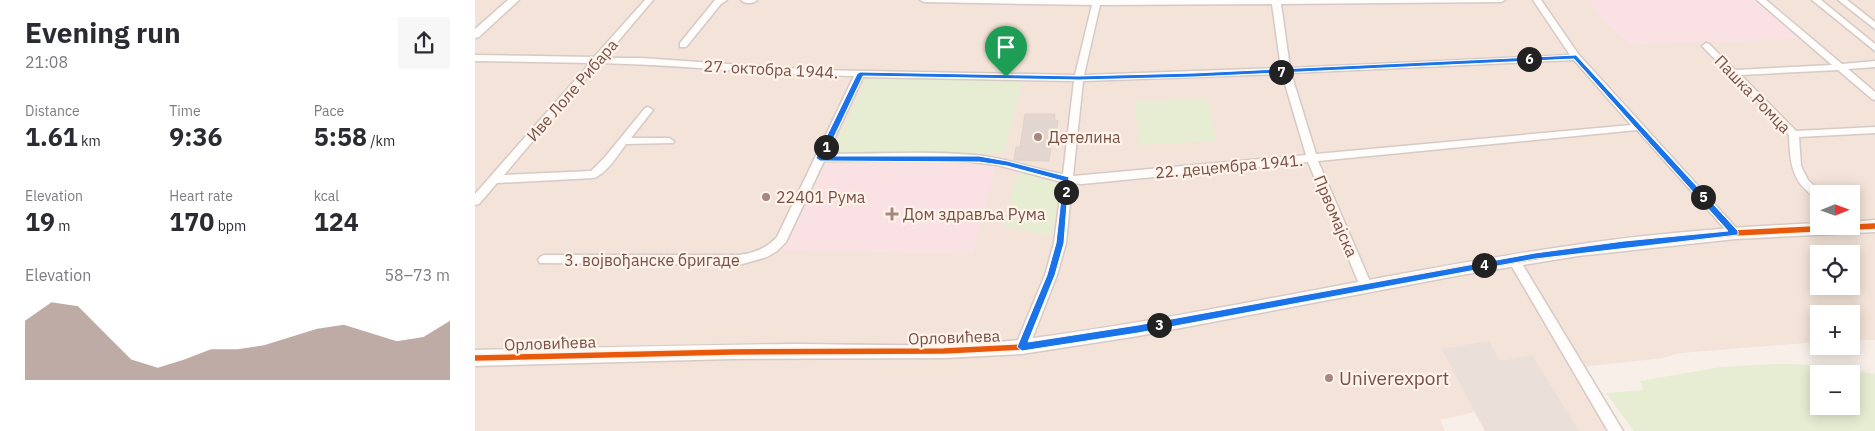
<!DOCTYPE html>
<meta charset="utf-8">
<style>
:root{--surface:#fff;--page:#f7f7f7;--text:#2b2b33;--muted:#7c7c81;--accent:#a4887f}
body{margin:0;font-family:"IBM Plex Sans",sans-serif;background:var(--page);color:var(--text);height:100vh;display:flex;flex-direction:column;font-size:19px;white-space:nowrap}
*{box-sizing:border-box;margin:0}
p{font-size:16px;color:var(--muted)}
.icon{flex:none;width:28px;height:28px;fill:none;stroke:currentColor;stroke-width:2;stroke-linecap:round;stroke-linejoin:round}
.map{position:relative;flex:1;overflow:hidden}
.details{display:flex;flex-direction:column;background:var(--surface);width:475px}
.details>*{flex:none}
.needle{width:32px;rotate:89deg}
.fabs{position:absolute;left:1335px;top:185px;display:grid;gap:10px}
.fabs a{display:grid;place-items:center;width:50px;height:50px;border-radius:0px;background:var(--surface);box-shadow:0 2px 12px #0003;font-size:25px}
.pin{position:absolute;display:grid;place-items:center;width:42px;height:42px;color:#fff;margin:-51px -21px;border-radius:50% 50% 50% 0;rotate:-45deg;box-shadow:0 0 5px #0007}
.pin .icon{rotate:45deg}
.km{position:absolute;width:25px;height:25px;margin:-12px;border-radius:50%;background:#222;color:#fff;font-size:14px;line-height:25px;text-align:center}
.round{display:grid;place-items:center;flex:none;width:52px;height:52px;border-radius:0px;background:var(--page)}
.summary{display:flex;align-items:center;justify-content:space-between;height:85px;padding:0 25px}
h1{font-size:28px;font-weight:800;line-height:38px}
.stats{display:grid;grid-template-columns:repeat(3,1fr);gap:8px;height:85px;padding:5px 25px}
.stats div{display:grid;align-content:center}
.stats b{font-size:25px;font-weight:800}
.stats small{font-size:14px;font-weight:400}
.stats p{font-size:14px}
.chart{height:140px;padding:10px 25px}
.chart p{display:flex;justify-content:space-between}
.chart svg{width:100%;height:90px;margin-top:5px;fill:var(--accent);opacity:.7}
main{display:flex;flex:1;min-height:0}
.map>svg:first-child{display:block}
.residential{fill:#f3e3d8;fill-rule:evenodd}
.industrial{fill:#eadfd9}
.medical{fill:#fae1e4}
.green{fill:#e7edd2;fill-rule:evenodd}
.building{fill:#e3d5d0;stroke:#e0d1ca}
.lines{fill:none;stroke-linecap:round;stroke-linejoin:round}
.minor-casing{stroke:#d6cac5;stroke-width:3}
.tertiary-casing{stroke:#d6cac5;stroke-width:3}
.minor{fill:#fefdfc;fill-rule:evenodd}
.tertiary{fill:#fefdfc;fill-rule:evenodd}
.cycleway-casing{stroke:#fff3ea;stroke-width:9}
.cycleway{stroke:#e8590c;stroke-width:5.5}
.route{fill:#1a73e8;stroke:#fff;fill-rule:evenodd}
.poi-dot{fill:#a4887f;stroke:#fff3ea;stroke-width:2}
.labels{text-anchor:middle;stroke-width:4.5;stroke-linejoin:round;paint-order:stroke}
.street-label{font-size:16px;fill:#775047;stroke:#fff3ea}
.poi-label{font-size:16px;fill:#775047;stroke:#fff3ea;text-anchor:start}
.near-poi-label{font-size:19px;fill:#775047;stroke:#fff3ea;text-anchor:start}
</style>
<main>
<section class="details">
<div class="summary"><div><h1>Evening run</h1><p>21:08</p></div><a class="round"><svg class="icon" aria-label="share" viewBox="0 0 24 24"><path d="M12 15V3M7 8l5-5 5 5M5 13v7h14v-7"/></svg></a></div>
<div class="stats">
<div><p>Distance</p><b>1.61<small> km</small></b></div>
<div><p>Time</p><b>9:36</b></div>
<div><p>Pace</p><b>5:58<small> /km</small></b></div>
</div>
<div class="stats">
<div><p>Elevation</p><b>19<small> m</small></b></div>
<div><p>Heart rate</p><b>170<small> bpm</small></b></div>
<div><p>kcal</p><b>124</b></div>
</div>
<div class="chart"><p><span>Elevation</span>58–73 m</p>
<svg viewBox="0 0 160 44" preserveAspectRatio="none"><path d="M0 44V15L10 6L20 8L30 21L40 34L50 38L60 34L70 29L80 29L90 27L100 23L110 19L120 17L130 21L140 25L150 23L160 15V44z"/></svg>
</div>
</section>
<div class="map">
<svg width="1400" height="431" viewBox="0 0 1400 431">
<rect width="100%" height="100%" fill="#f7efe8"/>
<path class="residential" d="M 0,0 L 1400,0 L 1400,340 L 1376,339 L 1376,314 L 1344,314 L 1344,342 L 1205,353 L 1188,358 L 1096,368 L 1138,431 L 1010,431 L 1000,412 L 965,420 L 970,431 L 0,431 ZM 1344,194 L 1376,194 L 1376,226 L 1344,226 ZM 1344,254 L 1376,254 L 1376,286 L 1344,286 Z"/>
<polygon class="industrial" points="1014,341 1025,361 1057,355 1104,431 1010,431 967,349"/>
<g class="medical">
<polygon points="1114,0 1282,0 1326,39 1155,45 1127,20"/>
<polygon points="351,163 522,165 498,254 306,251"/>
</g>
<g class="green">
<polygon points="392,78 548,78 529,154 356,153"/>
<polygon points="732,98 741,141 664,145 660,102"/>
<polygon points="548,173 585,184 577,235 529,227 541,177"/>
<path d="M 1301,364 L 1357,365 L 1400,374 L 1400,431 L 1159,431 L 1131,393 L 1169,390 L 1165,381 L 1246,367 ZM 1344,374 L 1376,374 L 1376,406 L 1344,406 Z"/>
</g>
<polygon class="building" points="550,114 580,114 579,119 583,121 581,135 577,139 574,161 539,160 541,147 545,147"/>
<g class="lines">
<defs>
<g id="minor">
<path d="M 170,0 L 178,0 L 129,58 L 166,58 L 342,70 L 600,75 L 617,5 L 449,2 L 445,0 L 1030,0 L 1026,2 L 806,4 L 815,68 L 1095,55 L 1058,0 L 1066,0 L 1104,55 L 1266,233 L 1264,236 L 1256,236 L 1162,130 L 843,161 L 897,286 L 895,289 L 887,289 L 885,286 L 833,162 L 607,184 L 597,183 L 591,243 L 582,275 L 554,347 L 552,351 L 547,352 L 542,351 L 540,347 L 570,275 L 579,243 L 587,182 L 522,165 L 490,161 L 448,160 L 349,161 L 311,242 L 302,251 L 292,257 L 264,265 L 65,263 L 63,260 L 65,257 L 69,255 L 264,255 C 280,253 292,248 302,237 L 379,76 C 294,75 210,65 124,63 L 29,175 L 116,171 L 130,157 L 170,108 L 173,107 L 178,110 L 156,138 L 194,138 L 199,141 L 198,143 L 151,144 C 143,155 132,173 119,178 L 22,183 L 4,204 L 0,205 L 0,194 L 115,63 L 0,61 L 0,55 L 119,57 ZM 797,4 L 806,68 L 609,75 L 625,5 ZM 1099,60 L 1156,125 L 841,154 L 816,73 ZM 807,74 L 831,155 L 598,176 L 608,81 ZM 388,77 L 599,81 L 588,174 C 561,170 536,160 509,156 C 457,150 405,154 352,154 Z"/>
<polygon points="240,0 252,0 246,4 211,47 205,47 205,43"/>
<path d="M 266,0 L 282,0 C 279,4 269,4 266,0 Z"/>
<path d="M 1282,0 L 1291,0 L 1367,64 L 1400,61 L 1400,67 L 1373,69 L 1400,92 L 1400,100 L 1397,99 L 1363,70 L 1266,75 L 1321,131 L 1400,127 L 1400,133 L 1324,137 L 1326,166 L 1333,180 L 1348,194 L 1344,194 L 1344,200 C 1338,198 1335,194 1331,190 C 1315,175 1315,156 1314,135 L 1227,46 L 1231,43 L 1234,44 L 1260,70 L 1357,65 Z"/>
<polygon points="1337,0 1346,0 1400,44 1400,51"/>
<polygon points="1363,0 1372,0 1400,22 1400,29"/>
<polygon points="1039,255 1043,257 1148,431 1133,431 1033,260 1035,257"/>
</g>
<g id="tertiary">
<polygon points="33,0 44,0 4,37 0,38 0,29"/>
<path d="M 1400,220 L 1400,232 L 1260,239 L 1103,256 L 986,275 L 663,336 L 547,354 L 469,358 L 257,359 L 0,366 L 0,350 C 106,348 213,345 320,344 C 396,344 475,349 551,339 C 735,315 916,271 1100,245 C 1181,233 1262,227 1344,223 L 1344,226 L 1376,226 L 1376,222 Z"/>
</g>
</defs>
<use href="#minor" class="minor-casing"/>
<use href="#tertiary" class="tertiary-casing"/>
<use href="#minor" class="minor"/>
<use href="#tertiary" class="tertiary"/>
<defs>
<polyline id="cycleway" points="0,358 257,352 469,351 547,347 663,329 986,269 1103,250 1260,233 1400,226"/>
</defs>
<use href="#cycleway" class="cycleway-casing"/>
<use href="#cycleway" class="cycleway"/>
</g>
<path class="route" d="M 1101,55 L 1263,231 L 1263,235 L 1060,259 L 663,333 L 547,351 L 542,347 L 572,275 L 581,243 L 588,181 L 532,166 L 504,162 L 345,161 L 341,158 L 382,74 L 385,72 L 604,76 L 719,73 ZM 1099,59 L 1253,231 L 1149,241 L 1060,253 L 663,325 L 553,342 L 580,275 L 589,243 L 594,177 L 532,161 L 504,156 L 350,156 L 388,76 L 604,80 L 719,77 Z"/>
<g class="poi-dot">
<circle cx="563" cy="137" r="5"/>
<circle cx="291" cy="197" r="5"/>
<path d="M414.5 206.5h5v5h5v5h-5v5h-5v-5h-5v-5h5z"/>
<circle cx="854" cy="378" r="5"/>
</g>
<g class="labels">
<g class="street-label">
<text transform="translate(296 69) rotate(3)" y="6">27. октобра 1944.</text>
<text transform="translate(97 90) rotate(-49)" y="6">Иве Лоле Рибара</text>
<text transform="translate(1278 94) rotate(46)" y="6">Пашка Ромца</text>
<text transform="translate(754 166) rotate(-5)" y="6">22. децембра 1941.</text>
<text transform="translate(861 216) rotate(67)" y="6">Првомајска</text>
<text x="177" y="266">3. војвођанске бригаде</text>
<text transform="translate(479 337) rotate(-2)" y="6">Орловићева</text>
<text transform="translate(75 343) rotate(-2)" y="6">Орловићева</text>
</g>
<g class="poi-label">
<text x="573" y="143">Детелина</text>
<text x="301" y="203">22401 Рума</text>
<text x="428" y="220">Дом здравља Рума</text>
</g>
<g class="near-poi-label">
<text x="864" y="385">Univerexport</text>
</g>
</g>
</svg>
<div class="fabs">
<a><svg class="needle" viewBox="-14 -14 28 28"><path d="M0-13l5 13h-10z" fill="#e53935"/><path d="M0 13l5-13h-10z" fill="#7c7c81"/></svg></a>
<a><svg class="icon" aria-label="locate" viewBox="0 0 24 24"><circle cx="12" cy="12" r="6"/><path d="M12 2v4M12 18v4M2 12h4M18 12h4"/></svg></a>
<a>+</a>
<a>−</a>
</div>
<div class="pin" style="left:531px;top:77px;background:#1e9e55"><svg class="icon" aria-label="arrive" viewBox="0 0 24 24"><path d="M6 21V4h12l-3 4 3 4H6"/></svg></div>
<b class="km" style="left:351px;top:147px">1</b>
<b class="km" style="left:591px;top:192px">2</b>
<b class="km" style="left:684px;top:325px">3</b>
<b class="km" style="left:1009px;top:265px">4</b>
<b class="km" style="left:1228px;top:197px">5</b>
<b class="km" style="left:1054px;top:59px">6</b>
<b class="km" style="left:806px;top:72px">7</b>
</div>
</main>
